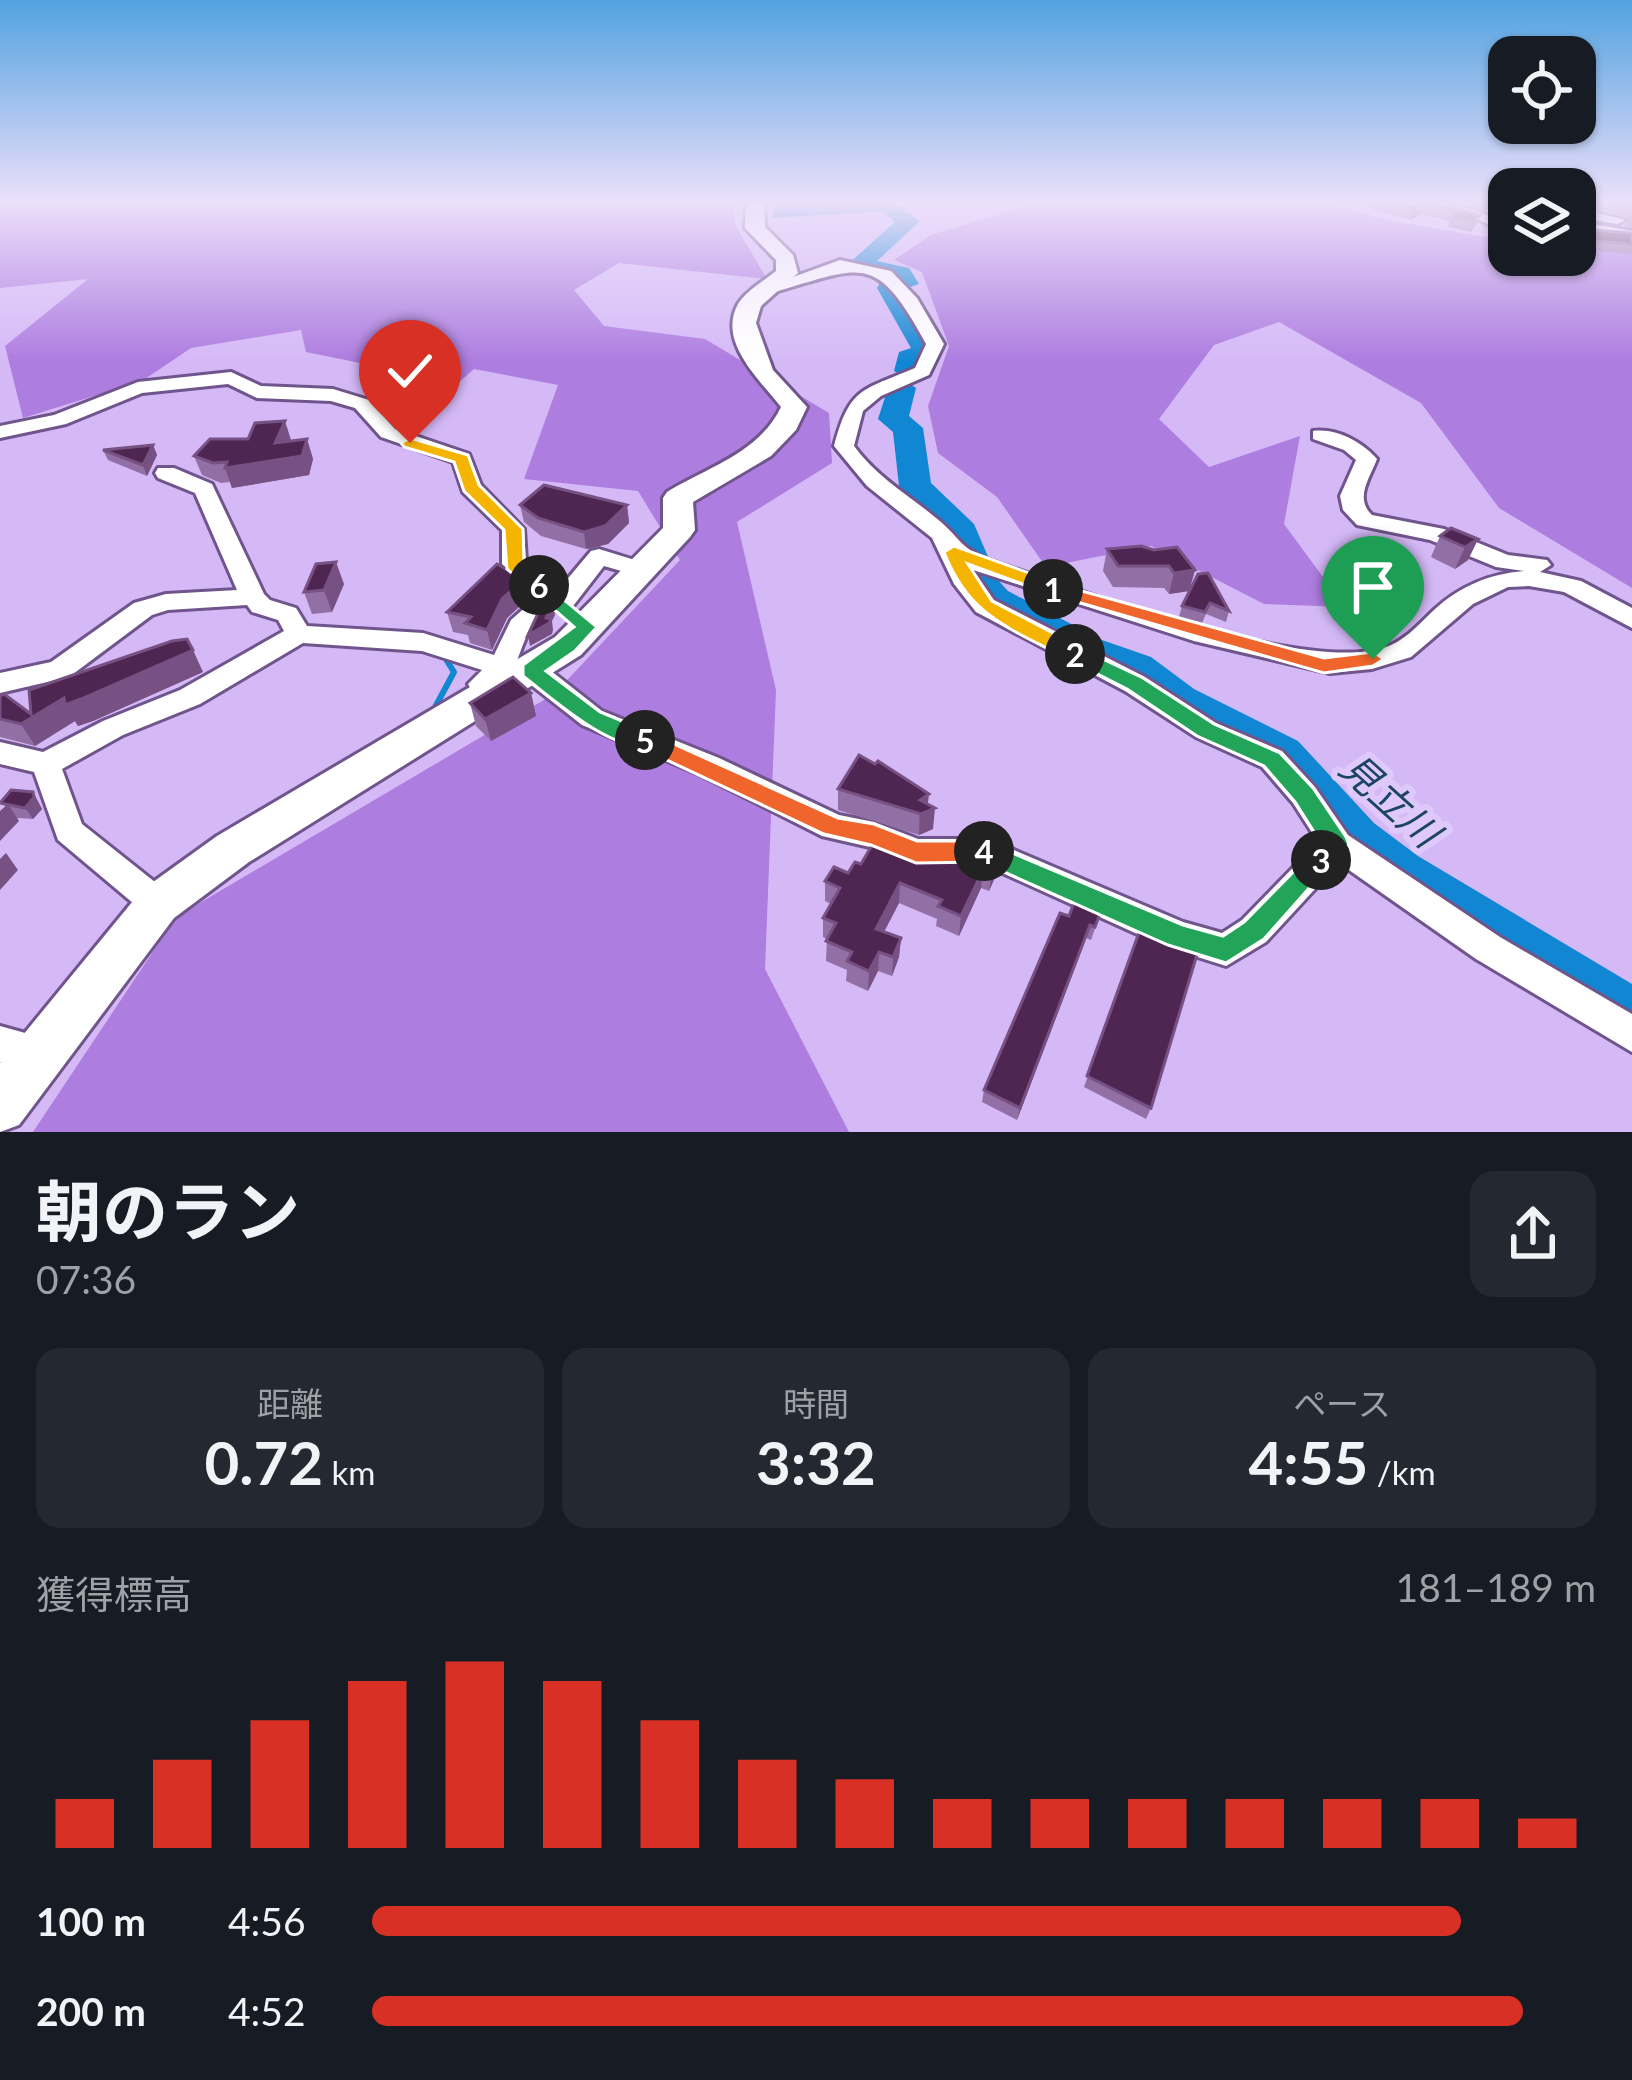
<!DOCTYPE html>
<html lang="ja">
<meta charset="utf-8">
<style>
:root{--surface:#171b24;--page:#242831;--text:#f1f3f6;--muted:#9ea1a6;--accent:#d93025}
body{margin:0;font-family:Lato,"Noto Sans JP",sans-serif;background:var(--page);color:var(--text);height:100vh;display:flex;flex-direction:column;font-size:45px;white-space:nowrap}
*{box-sizing:border-box;margin:0}
p{font-size:39px;color:var(--muted)}
.icon{flex:none;width:66px;height:66px;fill:none;stroke:currentColor;stroke-width:2;stroke-linecap:round;stroke-linejoin:round}
.map{position:relative;height:1132px;overflow:hidden}
.panel{display:flex;flex-direction:column;background:var(--surface);flex:1}
.panel>*{flex:none}
.controls{position:absolute;left:1488px;top:36px;display:grid;gap:24px}
.controls a{display:grid;place-items:center;width:108px;height:108px;border-radius:24px;background:var(--surface);box-shadow:0 3px 9px #0004;font-size:60px}
.pin{position:absolute;display:grid;place-items:center;width:102px;height:102px;color:#fff;margin:-123px -51px;border-radius:50% 50% 50% 0;rotate:-45deg;box-shadow:0 0 12px #0007}
.pin .icon{rotate:45deg}
.km{position:absolute;width:60px;height:60px;margin:-30px;border-radius:50%;background:#222;color:#fff;font-size:33px;line-height:60px;text-align:center}
.round{display:grid;place-items:center;flex:none;width:126px;height:126px;border-radius:24px;background:var(--page)}
.summary{display:flex;align-items:center;justify-content:space-between;height:204px;padding:0 36px}
h1{font-size:66px;font-weight:700;line-height:90px}
.figures{display:grid;grid-template-columns:repeat(3,1fr);gap:18px;height:204px;padding:12px 36px}
.figures div{display:grid;align-content:center;border-radius:24px;background:var(--page);text-align:center}
.figures b{font-size:60px;font-weight:700}
.figures small{font-size:33px;font-weight:400}
.figures p{font-size:33px}
.chart{height:336px;padding:24px 36px}
.chart p{display:flex;justify-content:space-between}
.chart svg{width:100%;height:216px;margin-top:12px;stroke:var(--accent);stroke-width:6}
ul{padding:0 36px;list-style:none;font-size:39px}
li{display:grid;grid-template-columns:192px 144px 1fr;align-items:center;height:90px}
li i{height:30px;border-radius:15px;background:var(--accent)}
.map>svg:first-child{display:block}
.forest{fill:#ae7de0}
.water{fill:#1187d3}
.lines{fill:none;stroke-linecap:round;stroke-linejoin:round}
.stream{stroke:#1187d3;stroke-width:6}
.river{fill:#1187d3;fill-rule:evenodd}
.street-casing{stroke:#70558c;stroke-width:6}
.secondary-casing{stroke:#70558c;stroke-width:6}
.street{fill:#fff;fill-rule:evenodd}
.secondary{fill:#fff;fill-rule:evenodd}
.wall{fill:#926fa4}
.shaded-wall{fill:#775183}
.building{fill:#4f2551;stroke:#775183;stroke-width:3}
.split-1{fill:#f0652b;stroke:#fff;stroke-width:3}
.split-2{fill:#f5b400;stroke:#fff;stroke-width:3}
.split-3{fill:#22a559;stroke:#fff;stroke-width:3}
.split-4{fill:#22a559;stroke:#fff;stroke-width:3}
.split-5{fill:#f0652b;stroke:#fff;stroke-width:3}
.split-6{fill:#22a559;stroke:#fff;stroke-width:3}
.split-7{fill:#f5b400;stroke:#fff;stroke-width:3}
.labels{text-anchor:middle;stroke-width:12;stroke-linejoin:round;paint-order:stroke}
.water-label{font-size:39px;font-style:italic;fill:#1c4464;stroke:#dfc9fb}
</style>
<div class="map">
<svg width="1632" height="1132" viewBox="0 0 1632 1132">
<rect width="100%" height="100%" fill="#d5b9f7"/>
<g class="forest">
<polygon points="0,203 734,203 735,225 767,279 619,263 574,290 604,326 705,339 829,413 832,463 737,522 776,690 765,969 849,1132 33,1132 176,917 554,694 680,560 638,491 524,479 558,385 474,369 458,383 306,352 301,330 191,348 142,381 23,418 5,346 88,279 0,288"/>
<polygon points="1035,203 1324,203 1392,221 1509,241 1509,255 1575,255 1575,248 1632,253 1632,588 1499,508 1421,403 1279,322 1214,345 1159,419 1209,467 1300,436 1284,524 1345,607 1264,604 1151,546 1046,567 997,497 938,453 928,406 949,346 922,272 894,260 931,235"/>
</g>
<polygon class="water" points="777,203 891,203 906,210 772,218"/>
<g class="lines">
<polyline class="stream" points="433,711 454,672 447,661"/>
<g class="river">
<polygon points="872,203 893,203 920,221 877,261 909,268 919,284 902,290 939,351 922,362 918,377 908,379 894,371 899,352 911,348 877,288 880,283 894,282 848,264 895,222"/>
<polygon points="902,379 916,388 909,416 923,428 931,483 974,524 998,580 1008,591 1102,640 1151,657 1194,689 1298,741 1374,823 1418,856 1632,984 1632,1040 1613,1032 1384,886 1340,851 1266,765 1164,709 1123,677 1074,658 982,607 963,584 946,535 899,486 893,432 878,419 888,388"/>
</g>
<defs>
<g id="street">
<path d="M 1417,203 C 1450,202 1479,210 1509,224 L 1509,234 L 1475,218 Z"/>
<polygon points="1579,203 1593,203 1598,213 1625,220 1618,224 1588,219"/>
<polygon points="1575,221 1632,231 1632,239 1575,229"/>
<path d="M 840,260 L 891,271 L 917,298 L 944,344 L 929,375 L 881,396 L 863,411 L 854,446 C 877,478 912,497 941,522 C 959,538 961,547 984,558 C 1069,588 1302,673 1383,648 C 1404,642 1418,625 1434,610 C 1460,586 1489,574 1524,571 L 1496,567 L 1430,540 L 1357,525 L 1343,510 L 1340,496 L 1356,460 L 1344,450 L 1313,439 L 1313,431 C 1337,428 1362,442 1377,459 C 1370,478 1354,498 1372,515 L 1444,529 L 1508,555 L 1547,560 L 1551,565 L 1540,572 L 1581,581 L 1632,608 L 1632,628 L 1564,592 L 1529,586 L 1508,587 L 1473,604 L 1411,657 L 1372,669 L 1330,673 L 1194,641 L 973,570 L 994,600 L 1145,677 L 1216,723 L 1282,751 L 1315,787 L 1348,835 L 1500,937 L 1632,1014 L 1632,1052 L 1476,959 L 1339,863 L 1266,942 L 1226,966 L 1166,947 L 985,865 L 916,865 L 870,847 L 822,836 L 699,774 L 582,725 L 521,677 L 518,670 L 521,663 L 541,663 L 602,711 L 719,758 L 839,815 L 874,822 L 918,839 L 988,839 L 1183,922 L 1222,933 L 1242,920 L 1318,842 L 1293,803 L 1262,767 L 1196,737 L 1125,691 L 976,612 L 954,584 L 932,538 L 867,486 L 834,446 C 850,387 861,391 915,368 L 926,344 C 875,250 863,267 771,293 L 763,288 Z"/>
<path d="M 231,372 L 261,386 L 333,389 L 369,400 L 395,429 L 469,454 L 481,485 L 524,529 L 526,562 L 559,589 L 591,551 L 599,549 L 651,565 L 654,570 L 642,577 L 604,566 L 570,610 C 563,611 557,609 550,611 C 512,622 526,706 472,691 L 468,684 L 482,670 L 422,651 L 303,643 L 200,704 L 123,735 L 62,769 L 82,824 L 170,894 L 175,904 L 170,914 L 158,918 L 146,914 L 58,840 L 34,772 L 0,764 L 0,742 L 43,752 L 103,721 L 180,690 L 284,631 L 278,620 L 252,612 L 247,605 L 168,610 L 152,615 L 69,677 L 0,693 L 0,673 L 51,662 L 134,603 L 166,594 L 237,590 L 195,493 L 158,478 L 155,473 L 158,468 L 174,468 L 212,484 L 264,594 L 270,600 L 296,608 L 307,626 L 423,633 L 494,655 L 511,620 L 537,597 L 502,564 L 502,530 L 463,492 L 453,462 L 381,437 L 355,408 L 331,401 L 257,398 L 228,384 L 142,393 L 66,424 L 0,438 L 0,426 L 54,415 L 138,382 Z"/>
<polygon points="0,1026 54,1041 60,1054 54,1067 41,1072 0,1062"/>
</g>
<path id="secondary" d="M 746,203 L 764,203 L 765,227 L 793,255 L 798,273 L 761,306 L 756,323 L 773,370 L 807,407 L 796,430 L 771,456 L 693,502 L 695,530 L 690,537 L 581,655 L 249,862 L 174,918 L 19,1125 L 0,1132 L 0,1063 L 142,890 L 217,836 L 555,637 L 663,528 L 663,498 L 667,492 C 708,467 759,453 781,407 C 760,380 717,342 738,304 C 746,291 765,280 776,271 L 776,260 L 745,228 Z"/>
</defs>
<use href="#street" class="street-casing"/>
<use href="#secondary" class="secondary-casing"/>
<use href="#street" class="street"/>
<use href="#secondary" class="secondary"/>
</g>
<g class="wall">
<polygon points="1352,203 1435,203 1477,224 1471,232 1448,227 1450,221 1421,214 1411,220"/>
<polygon points="1459,203 1509,203 1509,214 1499,215"/>
<polygon points="1594,203 1632,203 1632,229 1625,225 1628,219 1626,216 1601,209"/>
<polygon points="1593,230 1632,233 1632,254 1588,250 1589,240"/>
<polygon points="307,439 313,459 309,475 232,488 230,482 221,483 202,475 194,456 291,440"/>
<polygon points="153,445 157,455 147,476 108,460 103,450"/>
<polygon points="520,505 627,505 629,523 608,544 586,549 541,536 524,522"/>
<polygon points="1440,536 1478,539 1468,560 1455,569 1431,557"/>
<polygon points="1107,549 1195,570 1189,591 1169,594 1164,588 1113,587 1103,571"/>
<polygon points="1198,574 1229,611 1226,622 1206,614 1202,623 1179,617 1182,606"/>
<polygon points="344,584 332,612 312,614 304,592"/>
<polygon points="529,598 507,618 492,650 470,643 468,635 453,632 447,612"/>
<polygon points="203,672 93,721 78,726 75,721 35,746 0,737 0,696 31,714"/>
<polygon points="531,693 536,716 491,741 476,726 470,703"/>
<polygon points="838,789 928,804 933,829 919,835 838,810"/>
<polygon points="33,792 42,809 33,819 17,818 19,821 0,801"/>
<polygon points="918,850 964,857 1000,855 996,875 989,891 981,888 959,936 936,926 937,919 899,903 884,932 901,938 899,957 892,976 878,971 868,991 846,981 847,970 826,961 827,939 823,937 823,918 831,904 825,901 825,881 848,873 861,864"/>
<polygon points="1102,908 1091,940 1086,938 1017,1120 982,1102 984,1090 1069,916"/>
<polygon points="1141,927 1151,1108 1146,1119 1084,1087"/>
</g>
<g class="shaded-wall">
<polygon points="1424,205 1421,214 1411,220 1414,211"/>
<polygon points="1509,205 1509,214 1499,215 1503,206"/>
<polygon points="285,421 291,440 284,459 307,439 313,459 309,475 232,488 225,468 275,443"/>
<polygon points="153,445 157,455 147,476 143,465"/>
<polygon points="627,505 629,523 608,544 586,549 584,532"/>
<polygon points="1478,539 1468,560 1455,569 1465,547"/>
<polygon points="336,562 344,584 332,612 324,590"/>
<polygon points="1195,570 1189,591 1169,594 1174,573"/>
<polygon points="524,579 529,598 507,618 492,650 487,630 502,599"/>
<polygon points="552,604 555,615 552,621 553,630 552,634 530,646 528,635 546,618"/>
<polygon points="193,650 203,672 93,721 78,726 75,721 35,746 21,724 64,698"/>
<polygon points="531,693 536,716 491,741 485,719"/>
<polygon points="33,792 42,809 33,819 25,808"/>
<polygon points="929,794 927,811 935,808 933,829 919,835 920,800"/>
<polygon points="8,804 19,821 0,841 0,811"/>
<polygon points="6,853 18,870 0,890 0,859"/>
<polygon points="1000,855 996,875 989,891 992,872"/>
<polygon points="984,868 981,888 959,936 961,916"/>
<polygon points="900,883 899,903 875,949 876,929"/>
<polygon points="1090,925 1086,938 1017,1120 1020,1108"/>
<polygon points="901,938 899,957 892,976 893,957"/>
<polygon points="879,952 878,971 868,991 869,971"/>
</g>
<g class="building">
<polygon points="1384,203 1435,203 1480,215 1475,222 1451,218 1455,212 1424,205 1414,211"/>
<polygon points="1593,230 1632,233 1632,244 1593,241"/>
<polygon points="285,421 275,443 307,439 302,456 225,468 227,462 213,463 194,456 210,439 248,439 255,423"/>
<polygon points="153,445 143,465 103,450"/>
<polygon points="544,485 627,505 605,526 584,532 538,518 520,505"/>
<polygon points="1451,528 1478,539 1465,547 1440,536"/>
<polygon points="1141,546 1154,550 1177,547 1195,570 1174,573 1169,566 1118,566 1107,549"/>
<polygon points="336,562 324,590 304,592 316,564"/>
<polygon points="497,564 524,579 502,599 487,630 465,623 471,617 447,612"/>
<polygon points="1208,573 1229,611 1210,603 1205,612 1182,606 1198,574"/>
<polygon points="552,604 546,618 551,619 549,623 528,635 539,611"/>
<polygon points="187,639 193,650 81,699 65,705 64,698 21,724 0,719 0,696 4,694 31,714 29,690 172,641"/>
<polygon points="513,677 531,693 485,719 470,703"/>
<polygon points="859,755 875,764 878,761 929,794 920,800 935,808 921,814 838,789"/>
<polygon points="11,790 33,792 34,797 25,808 0,803"/>
<polygon points="878,835 918,850 942,850 964,857 968,850 987,850 1000,855 992,872 984,868 961,916 938,906 942,900 900,883 876,929 901,938 893,957 879,952 869,971 847,961 852,952 826,941 836,923 823,918 840,888 825,881 834,867 848,873 855,862 861,864"/>
<polygon points="1076,897 1102,908 1095,927 1090,925 1020,1108 984,1090 1060,913 1069,916"/>
<polygon points="1141,927 1198,951 1151,1108 1087,1076"/>
</g>
<linearGradient id="sky" x2="0" y2="1"><stop stop-color="#52a2e0"/><stop offset="0.56" stop-color="#ece0fb"/><stop offset="1" stop-color="#ece0fb" stop-opacity="0"/></linearGradient>
<rect width="1632" height="361" fill="url(#sky)"/>
<polygon class="split-1" points="1053,583 1324,658 1373,652 1384,659 1373,666 1324,673 1046,593 1046,584"/>
<path class="split-2" d="M 954,546 L 1060,584 L 1060,593 L 1053,595 L 968,564 L 992,601 L 1083,649 L 1083,659 L 1068,659 C 1010,628 969,617 944,552 Z"/>
<polygon class="split-3" points="1075,646 1143,678 1214,724 1280,753 1313,788 1346,837 1349,844 1331,868 1312,868 1308,860 1321,843 1295,802 1264,766 1197,736 1127,689 1068,659 1068,649"/>
<polygon class="split-4" points="984,841 1183,925 1223,936 1244,922 1312,853 1321,849 1334,860 1264,939 1226,963 1168,945 975,859 971,851 975,844"/>
<polygon class="split-5" points="645,731 838,818 874,824 917,841 984,841 997,851 984,862 916,863 871,845 824,834 637,746 637,734"/>
<path class="split-6" d="M 539,579 L 597,627 L 575,651 L 546,671 L 600,712 L 654,734 L 654,746 C 614,755 553,699 523,676 L 523,665 L 574,627 L 532,590 L 532,581 Z"/>
<polygon class="split-7" points="410,438 468,455 479,485 523,529 524,562 546,581 546,590 532,590 507,569 504,530 464,491 454,462 404,447 401,443"/>
<g class="labels">
<g class="water-label">
<text transform="translate(1390 800) rotate(42)" y="14">見立川</text>
</g>
</g>
</svg>
<div class="controls">
<a><svg class="icon" aria-label="locate" viewBox="0 0 24 24"><circle cx="12" cy="12" r="6"/><path d="M12 2v4M12 18v4M2 12h4M18 12h4"/></svg></a>
<a><svg class="icon" aria-label="layers" viewBox="0 0 24 24"><path d="M12 4l9 5-9 5-9-5zM3 14l9 5 9-5"/></svg></a>
</div>
<div class="pin" style="left:1373px;top:659px;background:#1e9e55"><svg class="icon" aria-label="arrive" viewBox="0 0 24 24"><path d="M6 21V4h12l-3 4 3 4H6"/></svg></div>
<div class="pin" style="left:410px;top:443px;background:#d93025"><svg class="icon" aria-label="check" viewBox="0 0 24 24"><path d="M5 12l5 5 9-10"/></svg></div>
<b class="km" style="left:1053px;top:589px">1</b>
<b class="km" style="left:1075px;top:654px">2</b>
<b class="km" style="left:1321px;top:860px">3</b>
<b class="km" style="left:984px;top:851px">4</b>
<b class="km" style="left:645px;top:740px">5</b>
<b class="km" style="left:539px;top:585px">6</b>
</div>
<section class="panel">
<div class="summary"><div><h1>朝のラン</h1><p>07:36</p></div><a class="round"><svg class="icon" aria-label="share" viewBox="0 0 24 24"><path d="M12 15V3M7 8l5-5 5 5M5 13v7h14v-7"/></svg></a></div>
<div class="figures">
<div><p>距離</p><b>0.72<small> km</small></b></div>
<div><p>時間</p><b>3:32</b></div>
<div><p>ペース</p><b>4:55<small> /km</small></b></div>
</div>
<div class="chart"><p><span>獲得標高</span>181–189 m</p>
<svg viewBox="0 0 160 44" preserveAspectRatio="none"><path d="M5 44V34M15 44V26M25 44V18M35 44V10M45 44V6M55 44V10M65 44V18M75 44V26M85 44V30M95 44V34M105 44V34M115 44V34M125 44V34M135 44V34M145 44V34M155 44V38"/></svg>
</div>
<ul>
<li><b>100 m</b>4:56<i style="width:89%"></i></li>
<li><b>200 m</b>4:52<i style="width:94%"></i></li>
</ul>
</section>
